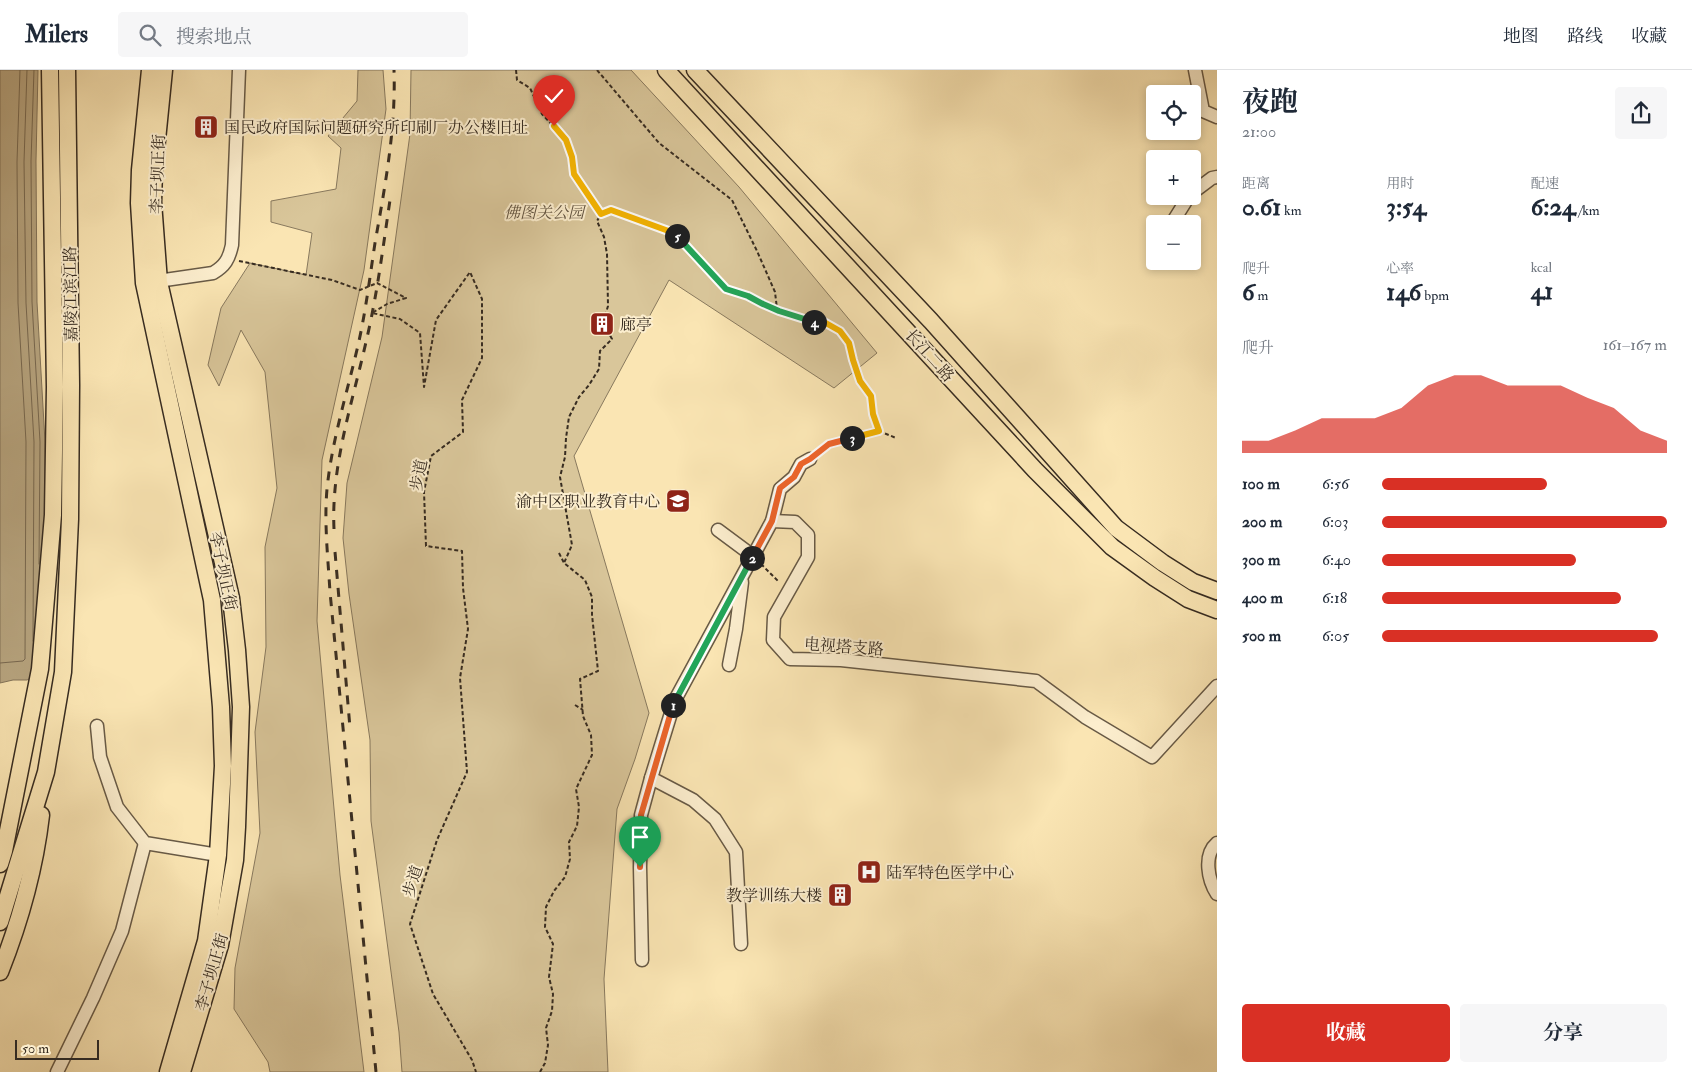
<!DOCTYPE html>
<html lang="zh">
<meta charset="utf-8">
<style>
:root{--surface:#fff;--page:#f6f6f7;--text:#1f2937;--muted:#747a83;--line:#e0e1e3;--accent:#d93025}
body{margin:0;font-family:"IM FELL Double Pica","Noto Serif SC",serif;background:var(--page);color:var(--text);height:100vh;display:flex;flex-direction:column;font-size:19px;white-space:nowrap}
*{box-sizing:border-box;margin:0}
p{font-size:16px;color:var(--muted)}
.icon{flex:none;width:28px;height:28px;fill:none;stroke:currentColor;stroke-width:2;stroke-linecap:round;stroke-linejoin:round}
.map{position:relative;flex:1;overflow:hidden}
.panel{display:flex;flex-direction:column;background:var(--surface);width:475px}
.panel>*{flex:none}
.buttons{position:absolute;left:1146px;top:15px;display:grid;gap:10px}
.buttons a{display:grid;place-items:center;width:55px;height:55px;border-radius:5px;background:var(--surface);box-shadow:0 2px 8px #0003;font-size:25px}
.scale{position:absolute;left:15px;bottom:12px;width:84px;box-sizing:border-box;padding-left:5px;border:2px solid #372c21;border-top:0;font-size:14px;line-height:18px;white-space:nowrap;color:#372c21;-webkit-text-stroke:4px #fceece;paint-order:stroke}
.pin{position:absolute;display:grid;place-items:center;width:42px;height:42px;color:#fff;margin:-51px -21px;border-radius:50% 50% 50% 0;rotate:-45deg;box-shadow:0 0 5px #0007}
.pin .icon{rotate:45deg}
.km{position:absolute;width:25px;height:25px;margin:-12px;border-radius:50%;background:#222;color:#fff;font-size:14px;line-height:25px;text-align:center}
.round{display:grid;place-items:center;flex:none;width:52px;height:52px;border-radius:5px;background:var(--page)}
.summary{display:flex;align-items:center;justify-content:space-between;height:85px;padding:0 25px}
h1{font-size:28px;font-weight:700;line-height:38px}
.figures{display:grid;grid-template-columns:repeat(3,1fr);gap:8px;height:85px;padding:5px 25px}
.figures div{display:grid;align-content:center}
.figures b{font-size:25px;font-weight:700}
.figures small{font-size:14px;font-weight:400}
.figures p{font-size:14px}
.chart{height:140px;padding:10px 25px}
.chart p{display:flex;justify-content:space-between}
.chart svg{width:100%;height:90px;margin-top:5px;fill:var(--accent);opacity:.7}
.primary-button{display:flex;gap:10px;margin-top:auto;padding:10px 25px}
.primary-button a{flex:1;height:58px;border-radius:5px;background:var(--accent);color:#fff;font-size:20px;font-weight:700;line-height:58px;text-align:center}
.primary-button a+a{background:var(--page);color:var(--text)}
ul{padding:0 25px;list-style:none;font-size:16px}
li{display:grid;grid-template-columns:80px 60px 1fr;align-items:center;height:38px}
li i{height:12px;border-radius:6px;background:var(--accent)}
header{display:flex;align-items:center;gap:30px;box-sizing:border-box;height:70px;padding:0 25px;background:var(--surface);border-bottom:1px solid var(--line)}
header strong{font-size:24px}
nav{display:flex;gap:28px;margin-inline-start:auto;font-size:18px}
.search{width:350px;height:45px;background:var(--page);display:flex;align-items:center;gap:12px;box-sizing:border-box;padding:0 18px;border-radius:5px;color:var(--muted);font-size:19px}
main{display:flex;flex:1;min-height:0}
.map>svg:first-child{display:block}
.green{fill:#d9c69a;stroke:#88795e}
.water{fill:#b8a681;stroke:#84755b}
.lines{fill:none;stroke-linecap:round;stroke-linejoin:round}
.shore{stroke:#786951;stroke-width:1}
.minor-casing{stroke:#685a46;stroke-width:15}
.major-casing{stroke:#372c21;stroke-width:19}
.path{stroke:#372c21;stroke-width:2;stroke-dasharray:4 2.5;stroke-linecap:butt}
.minor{stroke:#fceece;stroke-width:12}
.major{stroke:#fae5b3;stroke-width:16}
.rail{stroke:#372c21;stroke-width:3;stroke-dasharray:9 9;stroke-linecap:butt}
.split-1-casing{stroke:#fff;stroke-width:10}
.split-2-casing{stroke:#fff;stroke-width:10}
.split-3-casing{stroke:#fff;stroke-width:10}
.split-4-casing{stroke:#fff;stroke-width:10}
.split-5-casing{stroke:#fff;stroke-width:10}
.split-6-casing{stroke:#fff;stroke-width:10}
.split-1{stroke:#f0652b;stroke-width:6}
.split-2{stroke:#22a559;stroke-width:6}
.split-3{stroke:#f0652b;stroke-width:6}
.split-4{stroke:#f5b400;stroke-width:6}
.split-5{stroke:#22a559;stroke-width:6}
.split-6{stroke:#f5b400;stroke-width:6}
.labels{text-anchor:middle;stroke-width:4;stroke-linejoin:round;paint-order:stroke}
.poi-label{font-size:16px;fill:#372c21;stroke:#fceece;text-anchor:start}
.street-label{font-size:16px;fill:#372c21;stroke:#fceece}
.park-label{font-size:16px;font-style:italic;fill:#60523f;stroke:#fceece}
</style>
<header>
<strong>Milers</strong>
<div class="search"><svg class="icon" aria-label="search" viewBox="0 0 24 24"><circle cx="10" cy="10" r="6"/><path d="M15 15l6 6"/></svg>搜索地点</div>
<nav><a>地图</a><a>路线</a><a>收藏</a></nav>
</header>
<main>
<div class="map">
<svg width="1217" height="1002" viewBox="0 0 1217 1002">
<rect width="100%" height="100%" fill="#fae5b3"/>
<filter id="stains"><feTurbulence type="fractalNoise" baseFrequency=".004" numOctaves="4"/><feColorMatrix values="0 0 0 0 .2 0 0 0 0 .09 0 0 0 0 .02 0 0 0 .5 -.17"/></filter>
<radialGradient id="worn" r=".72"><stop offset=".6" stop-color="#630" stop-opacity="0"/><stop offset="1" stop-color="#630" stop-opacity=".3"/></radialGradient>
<g class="green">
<polygon points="358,0 383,0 386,39 364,200 322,390 317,551 340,805 364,1002 270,1002 268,992 234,939 235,898 260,763 255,662 266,577 265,477 277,418 265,302 241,260 219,316 208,295 221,238 250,193 306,205 312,163 271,152 271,131 336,119 341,78 328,66 357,31"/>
<polygon points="411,0 631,0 739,117 877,283 834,318 669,210 574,386 649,643 635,689 617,739 604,909 608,1002 402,1002 399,962 371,751 370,670 349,524 343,468 347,413 382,267 410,64"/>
</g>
<polygon class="water" points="0,0 38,0 36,91 37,232 45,372 44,602 27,610 13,610 0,613"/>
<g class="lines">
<g class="shore">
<polyline points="27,0 24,92 26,233 34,372 33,571"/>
<polyline points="34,0 31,91 32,232 40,372 39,494"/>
<polyline points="0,593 23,591 25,589 26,372 18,233 17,92 20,0"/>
</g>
<defs>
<g id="minor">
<polyline points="1195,0 1203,41 1217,47"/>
<polyline points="1192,123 1212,108 1217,107"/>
<polyline points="1174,150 1189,126"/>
<path d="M 151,212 L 213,203 C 225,196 229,189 232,175 L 239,0"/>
<polyline points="772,451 780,419 794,407 801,394 810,389"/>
<polyline points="718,460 753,486"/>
<polyline points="729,595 736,559 742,512"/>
<polyline points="97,656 100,687 117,737 145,773 218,785"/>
<polyline points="651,708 693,730 715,749 736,782 741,874"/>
<path d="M 1217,773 C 1203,785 1208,810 1217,824"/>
<polyline points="642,890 640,797 641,745 651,708 675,630 772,451 795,452 808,465 808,487 774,547 773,570 790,589 841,590 1036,611 1085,647 1152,687 1217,616"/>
<polyline points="57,1002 93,928 122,861 145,773"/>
</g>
<g id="major">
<polyline points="150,0 140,100 139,133 144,213 212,530 221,637 223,696 218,785 206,871 168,1002"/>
<polyline points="164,0 154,100 153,132 159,212 231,528 237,580 241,637 237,757 235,790 220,875 182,1002"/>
<polyline points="666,0 1035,400 1112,477 1155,508 1188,529 1217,540"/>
<polyline points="695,0 931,251 1116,458 1163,493 1193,512 1217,521"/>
<polyline points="0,794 4,781 40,599 53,445 55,317 50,0"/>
<polyline points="0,852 46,702 63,602 70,449 71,315 67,0"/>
<path d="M 0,902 C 19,854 35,797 41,745"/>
</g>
</defs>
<use href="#minor" class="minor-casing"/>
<use href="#major" class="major-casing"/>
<g class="path">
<polyline points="516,0 517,10 530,18 542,44 566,70 572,87 574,104 601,144"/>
<polyline points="597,0 659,73 732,130 757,181 775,222 777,239"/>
<polyline points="601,144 611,140 674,163 726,219 748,226 763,234 810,252 824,252 840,261 849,273 853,290 861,311 871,326 873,344 879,361 829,375 820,381"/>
<polyline points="239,191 332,210 360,220 377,213 406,228 387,234 372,243 400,249 420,263 424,317 436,250 470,202 482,229 482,288 462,330 463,362 431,386 424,422 426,476 462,481 463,518 468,559 460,608 467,702 437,770 410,854 433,924 472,990 476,1002"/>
<polyline points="879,361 896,368"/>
<polyline points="559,483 564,493"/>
<polyline points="761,494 779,512"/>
<polyline points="575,635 583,640"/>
<polyline points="540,1002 545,993 548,975 546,958 552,941 553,924 549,907 553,874 545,857 546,837 554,821 565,807 570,789 569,772 577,756 579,737 576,719 592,685 591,665 583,646 580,609 598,601 592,545 592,527 585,510 564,493 572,475 560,407 565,387 566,368 569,347 579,327 589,315 599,299 600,281 612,269 603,253 608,236 607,184 604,167 597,151 601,144"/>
</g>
<use href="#minor" class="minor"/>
<use href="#major" class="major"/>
<g class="rail">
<path d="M 334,459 C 331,396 352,334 366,272 C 377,226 383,177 390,130"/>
<polyline points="335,482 350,658"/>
<path d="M 376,1002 L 330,522 C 328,488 324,453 327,419 C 332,369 348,320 359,271 C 366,239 370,206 375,173 C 385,116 396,59 394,0"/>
</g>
</g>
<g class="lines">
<defs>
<polyline id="split-1" points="640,797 641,745 673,635"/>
<polyline id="split-2" points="673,635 752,488"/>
<polyline id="split-3" points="752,488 772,451 780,418 794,407 801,394 810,389 829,374 852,368"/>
<polyline id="split-4" points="814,252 824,252 840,261 849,273 853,290 860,311 871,326 873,344 879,361 852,368"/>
<polyline id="split-5" points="677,166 726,219 748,226 763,234 779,241 814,252"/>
<polyline id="split-6" points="554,56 566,70 572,87 574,104 601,144 611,140 674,163 677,166"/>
</defs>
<use href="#split-1" class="split-1-casing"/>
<use href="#split-2" class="split-2-casing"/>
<use href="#split-3" class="split-3-casing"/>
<use href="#split-4" class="split-4-casing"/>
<use href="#split-5" class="split-5-casing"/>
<use href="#split-6" class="split-6-casing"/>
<use href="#split-1" class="split-1"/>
<use href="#split-2" class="split-2"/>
<use href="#split-3" class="split-3"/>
<use href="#split-4" class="split-4"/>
<use href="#split-5" class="split-5"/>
<use href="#split-6" class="split-6"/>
</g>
<defs>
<symbol id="building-square" viewBox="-11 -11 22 22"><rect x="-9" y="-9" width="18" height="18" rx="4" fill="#8f2418" stroke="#fceece"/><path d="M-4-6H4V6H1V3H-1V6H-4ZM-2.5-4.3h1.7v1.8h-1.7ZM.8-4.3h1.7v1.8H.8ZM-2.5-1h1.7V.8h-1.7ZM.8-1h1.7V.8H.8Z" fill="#fff"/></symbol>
<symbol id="school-square" viewBox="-11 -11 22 22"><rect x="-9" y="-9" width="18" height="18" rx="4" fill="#8f2418" stroke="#fceece"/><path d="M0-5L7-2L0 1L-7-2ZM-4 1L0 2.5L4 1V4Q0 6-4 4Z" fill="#fff"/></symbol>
<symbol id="hospital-square" viewBox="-11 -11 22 22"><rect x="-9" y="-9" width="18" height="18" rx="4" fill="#8f2418" stroke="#fceece"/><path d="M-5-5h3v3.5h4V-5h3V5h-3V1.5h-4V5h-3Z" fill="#fff"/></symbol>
</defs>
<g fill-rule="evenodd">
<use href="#building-square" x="192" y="43" width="28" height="28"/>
<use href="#building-square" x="588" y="240" width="28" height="28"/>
<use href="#school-square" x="664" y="417" width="28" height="28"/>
<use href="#hospital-square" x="855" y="788" width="28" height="28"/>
<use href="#building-square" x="826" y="811" width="28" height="28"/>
</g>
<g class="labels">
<g class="poi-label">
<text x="224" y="63">国民政府国际问题研究所印刷厂办公楼旧址</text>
<text x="620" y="260">廊亭</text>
<text x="660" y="437" text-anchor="end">渝中区职业教育中心</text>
<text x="886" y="808">陆军特色医学中心</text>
<text x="822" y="831" text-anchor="end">教学训练大楼</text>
</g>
<g class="street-label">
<text transform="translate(157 104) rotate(-88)" y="6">李子坝正街</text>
<text transform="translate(70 224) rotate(-91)" y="6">嘉陵江滨江路</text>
<text transform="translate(930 285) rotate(48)" y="6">长江二路</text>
<text transform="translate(418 405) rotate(-79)" y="6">步道</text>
<text transform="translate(224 501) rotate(78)" y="6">李子坝正街</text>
<text transform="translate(844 576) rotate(4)" y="6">电视塔支路</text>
<text transform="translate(412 811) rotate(-72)" y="6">步道</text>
<text transform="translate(211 902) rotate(-74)" y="6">李子坝正街</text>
</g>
<g class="park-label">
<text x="544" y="148">佛图关公园</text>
</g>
</g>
<rect width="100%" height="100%" filter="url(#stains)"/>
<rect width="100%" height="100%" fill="url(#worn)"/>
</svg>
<div class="buttons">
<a><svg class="icon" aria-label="locate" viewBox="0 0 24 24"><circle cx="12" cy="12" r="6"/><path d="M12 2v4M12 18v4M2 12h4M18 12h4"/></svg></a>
<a>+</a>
<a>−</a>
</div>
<div class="scale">50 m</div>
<div class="pin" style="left:640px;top:797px;background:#1e9e55"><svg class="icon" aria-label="arrive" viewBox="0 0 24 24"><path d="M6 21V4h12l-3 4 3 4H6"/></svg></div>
<div class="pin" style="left:554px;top:56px;background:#d93025"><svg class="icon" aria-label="check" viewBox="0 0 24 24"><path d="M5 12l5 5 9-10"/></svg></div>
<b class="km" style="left:673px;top:635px">1</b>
<b class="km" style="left:752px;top:488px">2</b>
<b class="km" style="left:852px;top:368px">3</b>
<b class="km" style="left:814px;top:252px">4</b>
<b class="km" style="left:677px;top:166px">5</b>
</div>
<section class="panel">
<div class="summary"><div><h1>夜跑</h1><p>21:00</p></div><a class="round"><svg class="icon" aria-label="share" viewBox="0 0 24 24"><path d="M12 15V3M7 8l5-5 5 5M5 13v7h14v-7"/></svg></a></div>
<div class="figures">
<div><p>距离</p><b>0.61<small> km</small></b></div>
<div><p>用时</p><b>3:54</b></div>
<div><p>配速</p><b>6:24<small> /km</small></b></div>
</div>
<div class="figures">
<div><p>爬升</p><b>6<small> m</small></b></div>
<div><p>心率</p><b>146<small> bpm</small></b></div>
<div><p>kcal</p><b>41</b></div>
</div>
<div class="chart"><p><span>爬升</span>161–167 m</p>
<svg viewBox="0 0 160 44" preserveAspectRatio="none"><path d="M0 44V38L10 38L20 33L30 27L40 27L50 27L60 22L70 11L80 6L90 6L100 11L110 11L120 11L130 17L140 22L150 33L160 38V44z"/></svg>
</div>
<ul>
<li><b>100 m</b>6:56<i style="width:58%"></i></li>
<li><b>200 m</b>6:03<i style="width:100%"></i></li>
<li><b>300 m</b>6:40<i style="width:68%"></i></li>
<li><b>400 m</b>6:18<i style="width:84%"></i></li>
<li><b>500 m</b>6:05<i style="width:97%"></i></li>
</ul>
<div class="primary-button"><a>收藏</a><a>分享</a></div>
</section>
</main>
